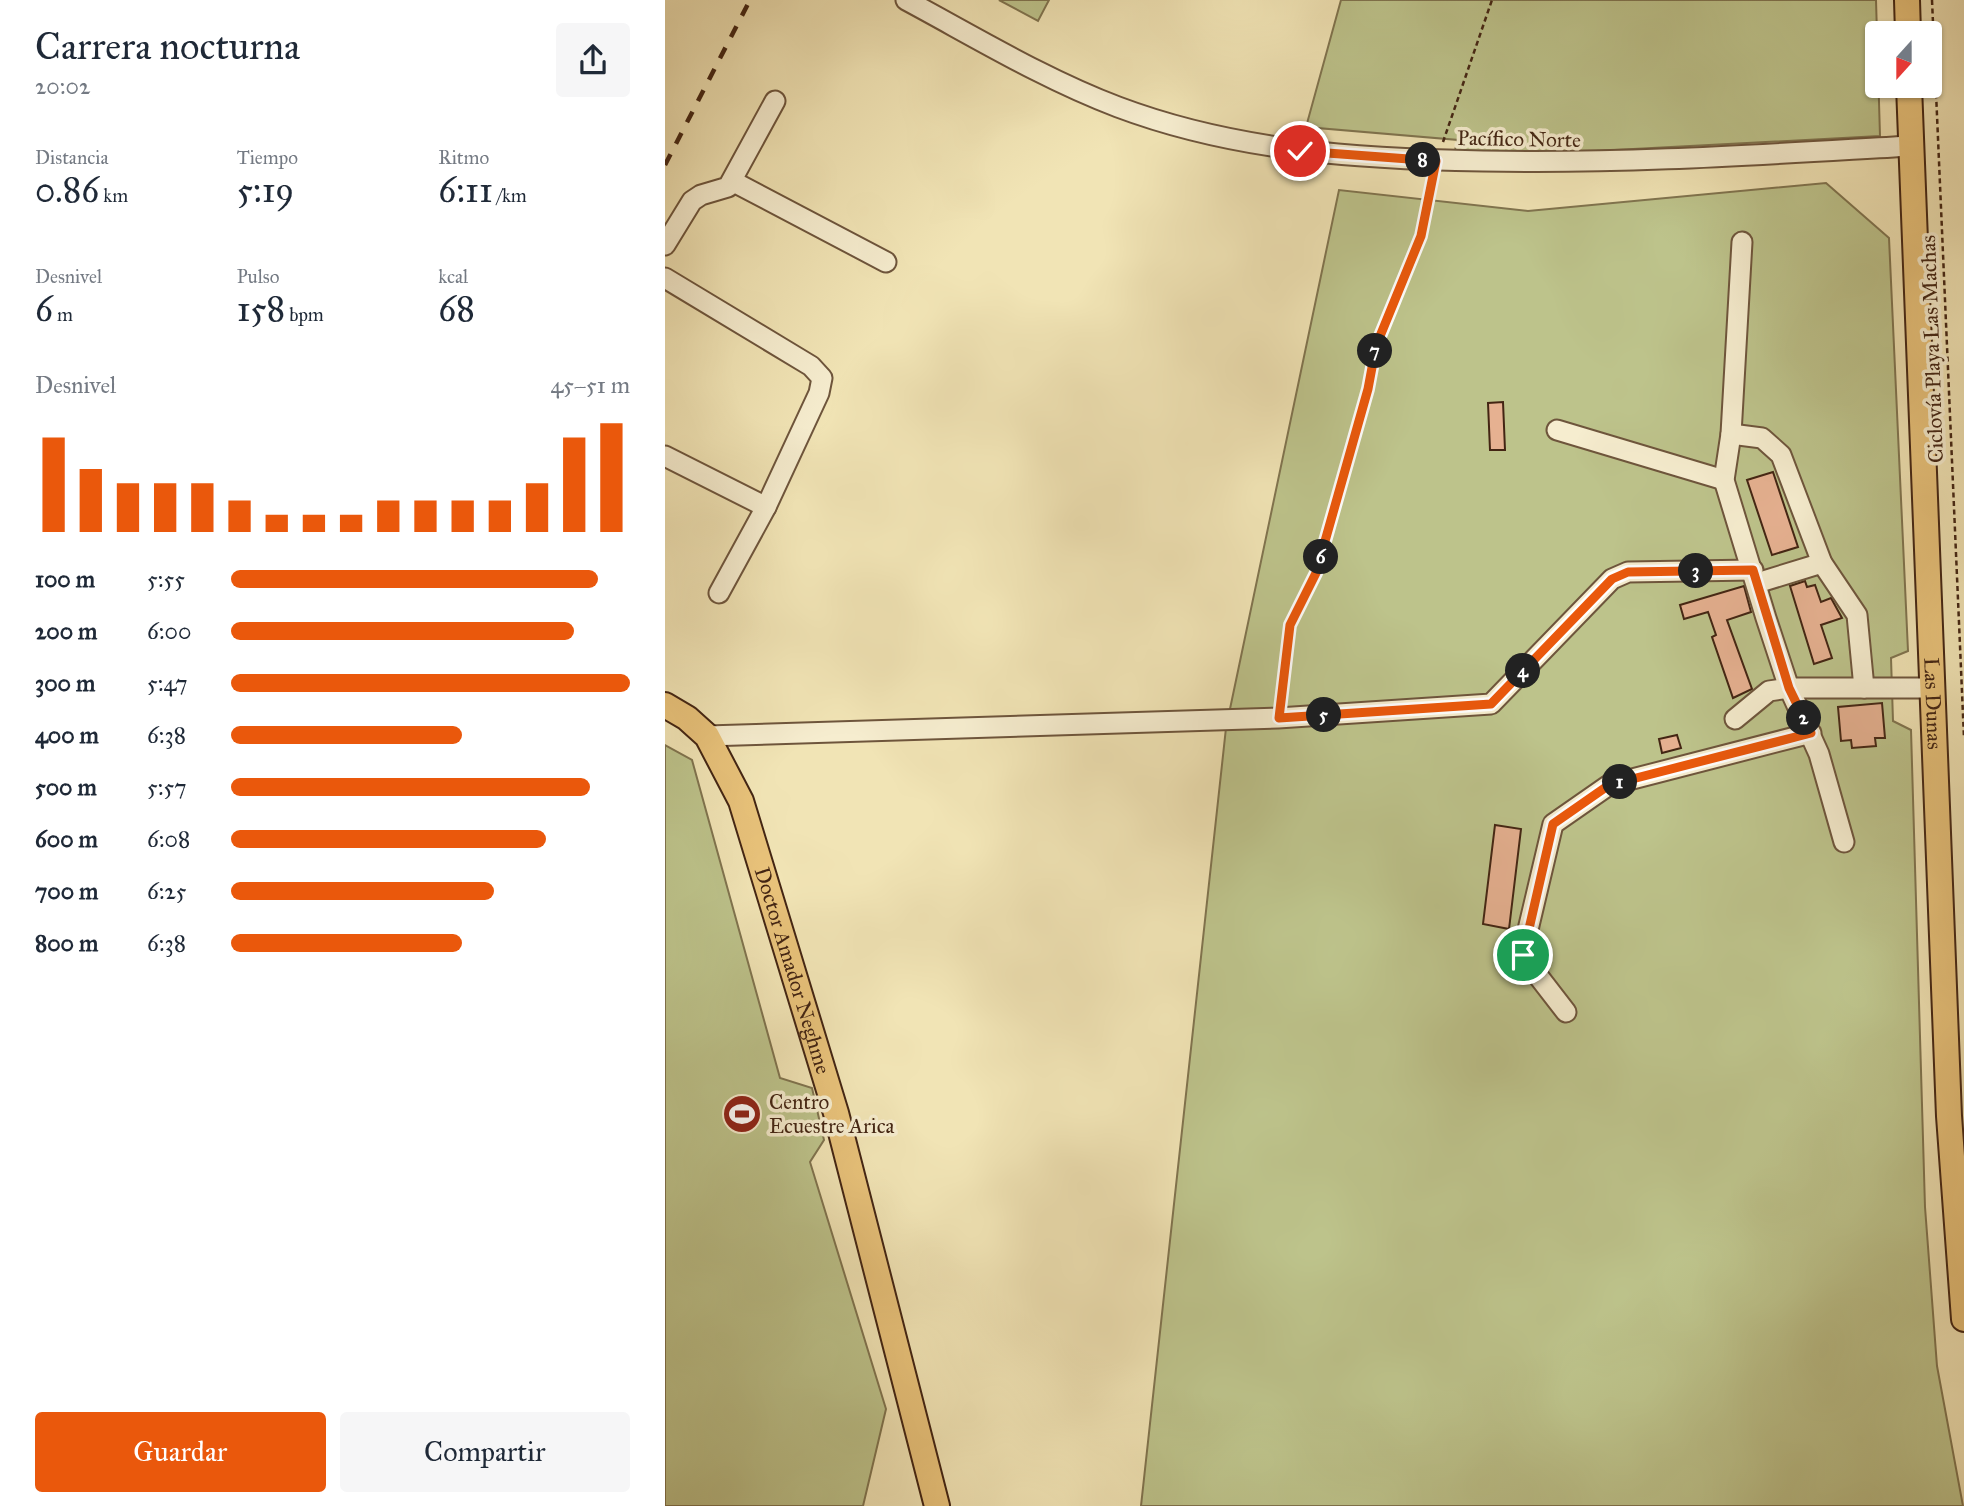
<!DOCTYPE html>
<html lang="es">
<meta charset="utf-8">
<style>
:root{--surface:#fff;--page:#f6f6f7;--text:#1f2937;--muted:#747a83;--accent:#ea580c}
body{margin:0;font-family:"IM FELL Great Primer",serif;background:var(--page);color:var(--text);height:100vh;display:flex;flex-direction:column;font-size:26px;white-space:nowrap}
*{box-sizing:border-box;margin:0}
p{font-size:23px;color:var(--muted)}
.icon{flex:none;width:38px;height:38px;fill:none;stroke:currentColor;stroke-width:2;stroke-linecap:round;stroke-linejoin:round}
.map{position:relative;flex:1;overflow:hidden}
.details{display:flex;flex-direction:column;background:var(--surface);width:665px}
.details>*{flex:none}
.needle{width:46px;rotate:201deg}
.tools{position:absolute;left:1200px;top:21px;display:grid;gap:14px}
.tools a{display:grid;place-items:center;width:77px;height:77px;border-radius:7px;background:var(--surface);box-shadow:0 2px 5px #0004;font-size:35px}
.pin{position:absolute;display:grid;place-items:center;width:60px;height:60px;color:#fff;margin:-30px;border:4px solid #fff;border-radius:50%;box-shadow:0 2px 7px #0007}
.km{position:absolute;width:35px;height:35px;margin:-18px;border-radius:50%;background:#222;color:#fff;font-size:19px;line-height:35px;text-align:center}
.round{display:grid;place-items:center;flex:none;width:74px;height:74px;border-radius:7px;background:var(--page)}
.summary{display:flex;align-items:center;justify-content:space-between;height:119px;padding:0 35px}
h1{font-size:38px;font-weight:600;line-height:52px}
.figures{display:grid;grid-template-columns:repeat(3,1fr);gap:10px;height:119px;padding:7px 35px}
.figures div{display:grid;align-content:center}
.figures b{font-size:35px;font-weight:600}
.figures small{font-size:19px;font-weight:400}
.figures p{font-size:19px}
.chart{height:196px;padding:14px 35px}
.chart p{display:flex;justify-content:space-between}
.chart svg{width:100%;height:126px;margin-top:7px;stroke:var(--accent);stroke-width:6}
.action{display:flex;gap:14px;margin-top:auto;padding:14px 35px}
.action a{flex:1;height:80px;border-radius:7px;background:var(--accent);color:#fff;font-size:28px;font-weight:600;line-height:80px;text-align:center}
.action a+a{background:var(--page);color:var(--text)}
ul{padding:0 35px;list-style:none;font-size:23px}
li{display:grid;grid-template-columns:112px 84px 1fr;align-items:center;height:52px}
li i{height:18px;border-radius:9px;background:var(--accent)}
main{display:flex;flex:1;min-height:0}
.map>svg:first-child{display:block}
.green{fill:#bdc38b;stroke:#80744f;stroke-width:2}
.building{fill:#e6b191;stroke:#432513;stroke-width:2}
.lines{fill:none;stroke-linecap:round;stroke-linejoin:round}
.minor-casing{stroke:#6e553c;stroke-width:23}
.major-casing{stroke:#432513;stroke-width:28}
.path{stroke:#432513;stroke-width:2.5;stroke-dasharray:5 3.5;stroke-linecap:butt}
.minor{stroke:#f6edcf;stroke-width:19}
.major{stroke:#e8c27a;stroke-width:24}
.rail{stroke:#432513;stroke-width:4.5;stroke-dasharray:12 12;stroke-linecap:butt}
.route-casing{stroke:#fff;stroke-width:14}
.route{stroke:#ea580c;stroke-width:9}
.labels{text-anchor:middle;stroke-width:7;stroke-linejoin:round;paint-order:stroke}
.street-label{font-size:21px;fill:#432513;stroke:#f6edcf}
.poi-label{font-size:21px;fill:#432513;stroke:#f6edcf;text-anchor:start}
</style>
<main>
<section class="details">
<div class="summary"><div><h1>Carrera nocturna</h1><p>20:02</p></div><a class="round"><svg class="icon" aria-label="share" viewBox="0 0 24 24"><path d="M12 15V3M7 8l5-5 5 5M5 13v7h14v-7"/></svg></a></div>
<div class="figures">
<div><p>Distancia</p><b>0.86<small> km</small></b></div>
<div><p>Tiempo</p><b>5:19</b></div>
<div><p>Ritmo</p><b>6:11<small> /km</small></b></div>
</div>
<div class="figures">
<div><p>Desnivel</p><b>6<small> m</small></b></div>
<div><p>Pulso</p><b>158<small> bpm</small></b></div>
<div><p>kcal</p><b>68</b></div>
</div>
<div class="chart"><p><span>Desnivel</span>45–51 m</p>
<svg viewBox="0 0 160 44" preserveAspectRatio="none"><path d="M5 44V11M15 44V22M25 44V27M35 44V27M45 44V27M55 44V33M65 44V38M75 44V38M85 44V38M95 44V33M105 44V33M115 44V33M125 44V33M135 44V27M145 44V11M155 44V6"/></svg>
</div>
<ul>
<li><b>100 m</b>5:55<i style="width:92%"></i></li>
<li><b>200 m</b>6:00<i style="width:86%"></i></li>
<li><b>300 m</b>5:47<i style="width:100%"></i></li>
<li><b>400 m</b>6:38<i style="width:58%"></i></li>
<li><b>500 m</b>5:57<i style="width:90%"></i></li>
<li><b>600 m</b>6:08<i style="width:79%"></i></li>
<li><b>700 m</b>6:25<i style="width:66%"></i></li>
<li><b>800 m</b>6:38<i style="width:58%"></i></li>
</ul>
<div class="action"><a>Guardar</a><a>Compartir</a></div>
</section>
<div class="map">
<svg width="1299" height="1506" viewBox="0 0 1299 1506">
<rect width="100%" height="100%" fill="#f1e4b5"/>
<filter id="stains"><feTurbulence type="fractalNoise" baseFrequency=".00286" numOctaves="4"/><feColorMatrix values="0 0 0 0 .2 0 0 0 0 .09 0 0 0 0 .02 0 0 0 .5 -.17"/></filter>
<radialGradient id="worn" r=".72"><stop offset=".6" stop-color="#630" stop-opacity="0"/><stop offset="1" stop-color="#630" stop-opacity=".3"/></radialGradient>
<g class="green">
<polygon points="334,0 384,0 373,21"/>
<polygon points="676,0 1211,0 1215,136 798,158 790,150 793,140 641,127"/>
<polygon points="1161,183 1224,238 1243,651 1226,658 1228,721 1246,730 1260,1207 1272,1366 1298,1506 476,1506 561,728 674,190 863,211"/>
<polygon points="0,745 27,760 115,1078 147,1088 159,1140 145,1162 221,1409 198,1506 0,1506"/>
</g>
<g class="building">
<polygon points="838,402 840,450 825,450 823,403"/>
<polygon points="1108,472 1133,547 1107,555 1082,480"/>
<polygon points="1140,581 1142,587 1150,585 1156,602 1166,598 1177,618 1156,625 1167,658 1149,664 1125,586"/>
<polygon points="1079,586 1086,612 1062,620 1087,689 1068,698 1047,637 1051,635 1043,612 1019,619 1015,605"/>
<polygon points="1217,703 1220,738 1210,738 1211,746 1187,748 1186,740 1176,741 1173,707"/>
<polygon points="1012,735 1016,748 997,753 994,739"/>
<polygon points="830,825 856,829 844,929 818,924"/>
</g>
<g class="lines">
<defs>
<g id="minor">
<path d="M 241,0 C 310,37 379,79 453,107 C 570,151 694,159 818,161 C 961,164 1103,154 1246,146"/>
<polyline points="67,181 221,262"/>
<polyline points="1077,242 1066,434 1059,480 1101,618 1124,688 1154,754 1179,842"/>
<polyline points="0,245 27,201 36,195 63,187 110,101"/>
<polyline points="0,278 146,366 157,378 154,393 101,507 54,593"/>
<polyline points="892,430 1059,480"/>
<polyline points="1066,434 1097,438 1116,455 1157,563 1192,615 1199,688"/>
<polyline points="0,456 101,507"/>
<polyline points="1092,583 1157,563"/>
<polyline points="1070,719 1104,691 1124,688 1269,688"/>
<polyline points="42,736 613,718 826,704 947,579 963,572 1088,570"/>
<polyline points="901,1012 857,955 888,824 944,785 1146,733"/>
</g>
<g id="major">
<polyline points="1242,0 1243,33"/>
<path id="s1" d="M 1244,86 L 1284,1116 L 1299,1319"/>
<path id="s2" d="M 0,705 L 22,718 L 42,736 L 76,801 L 171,1113 L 272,1506"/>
</g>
</defs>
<use href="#minor" class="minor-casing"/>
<use href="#major" class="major-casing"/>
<g class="path">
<polyline points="1267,0 1299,738"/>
<polyline points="778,142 827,0"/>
<polyline points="616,700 625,625 651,573 703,389 711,346 756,236 769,175"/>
</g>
<use href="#minor" class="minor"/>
<use href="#major" class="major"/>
<polyline class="rail" points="0,165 85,0"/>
</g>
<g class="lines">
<defs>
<polyline id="route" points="635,151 771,161 756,236 711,346 703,389 651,573 625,625 614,718 826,704 947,579 963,572 1088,570 1124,688 1146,733 944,785 888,824 858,955"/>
</defs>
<use href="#route" class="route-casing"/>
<use href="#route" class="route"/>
</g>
<defs>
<symbol id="stadium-disc" viewBox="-11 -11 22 22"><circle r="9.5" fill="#8f2418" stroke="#f6edcf"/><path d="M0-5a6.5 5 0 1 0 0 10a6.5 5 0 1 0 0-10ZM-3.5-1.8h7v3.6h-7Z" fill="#fff"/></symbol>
</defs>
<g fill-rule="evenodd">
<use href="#stadium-disc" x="55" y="1092" width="44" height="44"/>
</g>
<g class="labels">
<g class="street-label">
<text transform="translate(854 139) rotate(1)" y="7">Pacífico Norte</text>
<text transform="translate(1267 349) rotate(-92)" y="7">Ciclovía Playa Las Machas</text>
<text dy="7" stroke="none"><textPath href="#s1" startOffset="618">Las Dunas</textPath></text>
<text dy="7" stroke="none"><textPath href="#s2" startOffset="303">Doctor Amador Neghme</textPath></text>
</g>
<g class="poi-label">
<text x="104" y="1109">Centro<tspan x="104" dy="24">Ecuestre Arica</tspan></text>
</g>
</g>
<rect width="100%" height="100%" filter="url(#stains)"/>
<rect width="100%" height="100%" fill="url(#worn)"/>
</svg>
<div class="tools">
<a><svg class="needle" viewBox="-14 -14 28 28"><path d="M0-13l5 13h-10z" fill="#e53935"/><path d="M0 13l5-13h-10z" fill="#747a83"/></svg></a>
</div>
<div class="pin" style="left:858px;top:955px;background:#1e9e55"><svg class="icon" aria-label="arrive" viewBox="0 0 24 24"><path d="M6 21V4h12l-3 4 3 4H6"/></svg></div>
<div class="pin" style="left:635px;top:151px;background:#d93025"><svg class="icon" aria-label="check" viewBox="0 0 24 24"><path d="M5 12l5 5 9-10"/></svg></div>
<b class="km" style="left:955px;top:782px">1</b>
<b class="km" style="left:1139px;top:718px">2</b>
<b class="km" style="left:1031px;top:571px">3</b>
<b class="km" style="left:858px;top:671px">4</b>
<b class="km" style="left:659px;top:715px">5</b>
<b class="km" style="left:656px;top:557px">6</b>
<b class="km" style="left:710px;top:351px">7</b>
<b class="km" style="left:758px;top:160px">8</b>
</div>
</main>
